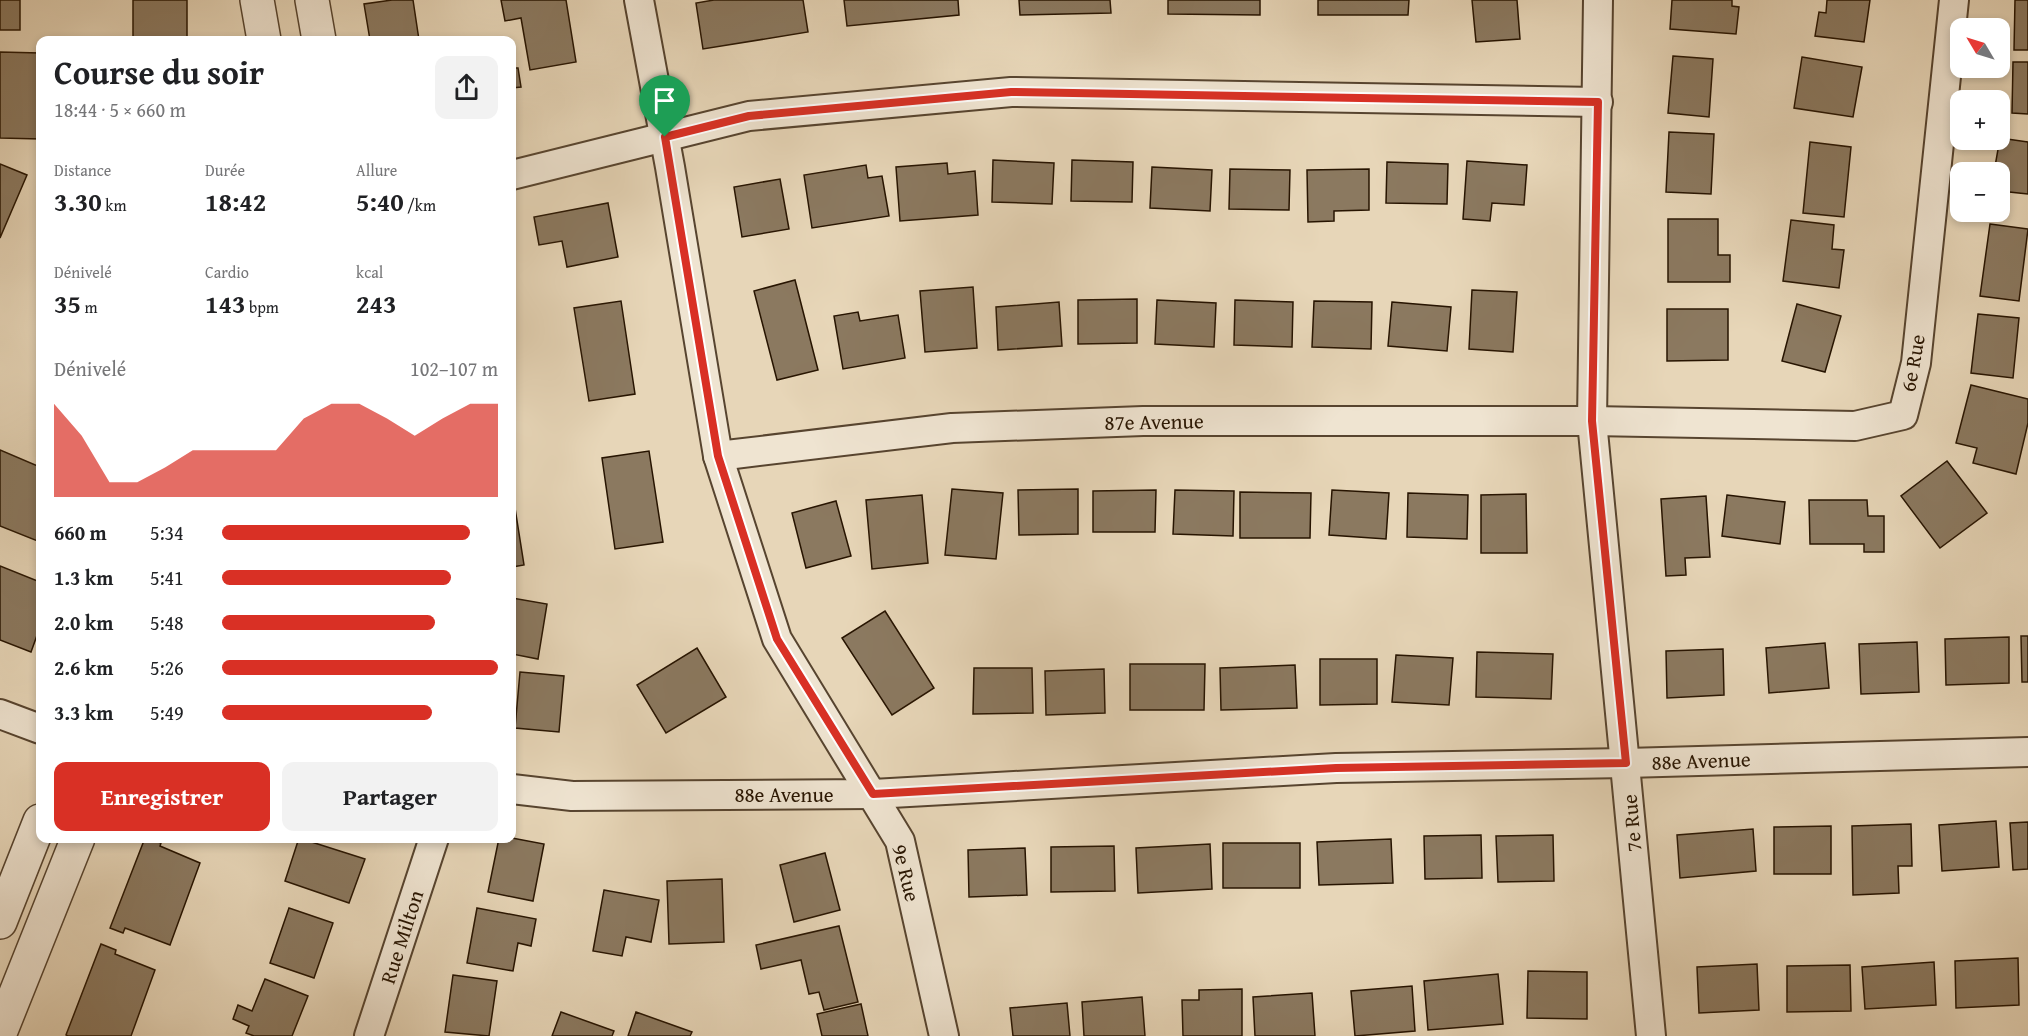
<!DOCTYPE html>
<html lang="fr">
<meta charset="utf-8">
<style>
:root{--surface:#fff;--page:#f2f2f2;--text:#202124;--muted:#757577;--accent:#d93025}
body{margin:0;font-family:"Gentium Book Plus",serif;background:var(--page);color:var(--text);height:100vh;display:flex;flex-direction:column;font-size:22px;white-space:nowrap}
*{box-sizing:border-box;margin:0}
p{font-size:20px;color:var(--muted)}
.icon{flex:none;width:33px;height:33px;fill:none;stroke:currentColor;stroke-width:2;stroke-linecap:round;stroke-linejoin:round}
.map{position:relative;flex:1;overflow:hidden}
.sheet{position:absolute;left:36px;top:36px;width:480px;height:807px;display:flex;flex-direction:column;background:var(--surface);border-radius:12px;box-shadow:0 3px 9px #0003}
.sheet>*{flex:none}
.needle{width:39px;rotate:308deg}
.tools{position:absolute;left:1950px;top:18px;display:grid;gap:12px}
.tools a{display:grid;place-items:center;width:60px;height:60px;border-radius:12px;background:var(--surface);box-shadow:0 3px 9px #0003;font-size:30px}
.pin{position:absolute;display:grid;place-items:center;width:51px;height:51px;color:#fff;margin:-62px -26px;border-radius:50% 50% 50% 0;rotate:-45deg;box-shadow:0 0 6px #0007}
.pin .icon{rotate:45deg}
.round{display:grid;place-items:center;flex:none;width:63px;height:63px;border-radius:12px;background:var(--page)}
.head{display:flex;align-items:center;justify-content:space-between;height:102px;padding:0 18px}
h1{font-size:33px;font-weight:800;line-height:45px}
.figures{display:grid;grid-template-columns:repeat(3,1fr);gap:9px;height:102px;padding:6px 18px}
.figures div{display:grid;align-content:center}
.figures b{font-size:26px;font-weight:800}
.figures small{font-size:16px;font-weight:400}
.figures p{font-size:16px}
.chart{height:168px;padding:12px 18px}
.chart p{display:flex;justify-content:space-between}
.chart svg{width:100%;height:108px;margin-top:6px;fill:var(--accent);opacity:.7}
.cta{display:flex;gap:12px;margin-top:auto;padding:12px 18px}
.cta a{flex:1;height:69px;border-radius:12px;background:var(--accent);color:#fff;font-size:24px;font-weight:800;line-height:69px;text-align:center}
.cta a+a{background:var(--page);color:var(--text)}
ul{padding:0 18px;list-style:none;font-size:20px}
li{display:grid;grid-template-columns:96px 72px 1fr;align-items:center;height:45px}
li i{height:15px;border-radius:8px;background:var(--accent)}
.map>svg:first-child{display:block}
.building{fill:#8b7960;stroke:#271401;stroke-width:1.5}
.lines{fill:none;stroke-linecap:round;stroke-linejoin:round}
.minor-casing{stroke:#57442f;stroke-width:32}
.tertiary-casing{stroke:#57442f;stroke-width:36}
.minor{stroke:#efe4d1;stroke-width:28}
.tertiary{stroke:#efe4d1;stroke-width:33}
.route-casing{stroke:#fff;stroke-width:12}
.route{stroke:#d93025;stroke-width:8}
.labels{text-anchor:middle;stroke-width:4.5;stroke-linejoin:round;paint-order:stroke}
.street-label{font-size:21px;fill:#271401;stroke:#efe4d1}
</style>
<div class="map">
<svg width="2028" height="1036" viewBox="0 0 2028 1036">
<rect width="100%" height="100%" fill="#e7d6b8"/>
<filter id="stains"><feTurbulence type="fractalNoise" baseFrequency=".00333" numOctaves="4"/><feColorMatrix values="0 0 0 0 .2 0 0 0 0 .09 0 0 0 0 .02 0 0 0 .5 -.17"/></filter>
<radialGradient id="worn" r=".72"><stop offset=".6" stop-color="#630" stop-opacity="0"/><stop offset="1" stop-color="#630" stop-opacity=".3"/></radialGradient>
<g class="building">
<rect x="0" y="0" width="20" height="30"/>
<rect x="133" y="0" width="54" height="40"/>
<polygon points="392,0 413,0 419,40 370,40 364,4"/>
<polygon points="501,0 566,0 576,62 530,70 521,18 505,21"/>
<polygon points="714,0 803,0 808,32 703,49 696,3"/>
<polygon points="844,0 958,0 959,15 847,26"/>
<polygon points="1019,0 1110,0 1111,13 1020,15"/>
<polygon points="1168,0 1260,0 1260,15 1168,14"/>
<polygon points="1318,0 1409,0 1408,15 1318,15"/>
<polygon points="1472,0 1517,0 1520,39 1476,42"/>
<polygon points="1672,0 1732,0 1732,6 1739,7 1736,34 1670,29"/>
<polygon points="1827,0 1870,0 1864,42 1815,36 1819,12 1826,13"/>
<polygon points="2015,0 2028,0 2028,50 2014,50"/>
<polygon points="0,52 40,53 40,139 0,138"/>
<polygon points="1673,56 1713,59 1709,117 1668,113"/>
<polygon points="1802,57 1862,67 1853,117 1794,108"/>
<polygon points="2013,62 2028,62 2028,114 2012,113"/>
<polygon points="512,68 518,68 521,87 512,88"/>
<polygon points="1669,132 1714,134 1711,194 1666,192"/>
<polygon points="2000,138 2028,142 2028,194 2000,191 2000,172 1994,172"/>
<polygon points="1810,142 1851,147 1844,217 1803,213"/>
<polygon points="993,160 1054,163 1052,204 992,202"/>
<polygon points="1072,160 1133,162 1132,202 1071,201"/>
<polygon points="1467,161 1527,165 1524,205 1492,203 1490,221 1463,219"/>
<polygon points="1387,162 1448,164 1447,204 1386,203"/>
<polygon points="947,163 948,174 975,171 978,215 900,221 896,167"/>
<polygon points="0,164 27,175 0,238"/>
<polygon points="866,165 868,178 882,176 889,216 812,228 804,175"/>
<polygon points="1152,167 1212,170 1210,211 1150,208"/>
<polygon points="1230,169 1290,170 1289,210 1229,209"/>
<polygon points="1369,169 1369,210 1334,211 1334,221 1308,222 1307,170"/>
<polygon points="780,179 789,229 742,237 734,187"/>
<polygon points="608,203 618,257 567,267 562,241 539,245 534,217"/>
<polygon points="1668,219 1718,219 1718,255 1730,255 1730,282 1668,282"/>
<polygon points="1791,220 1834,225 1832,249 1844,250 1839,288 1783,281"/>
<polygon points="1990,224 2028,229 2019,301 1980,296"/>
<polygon points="795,280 818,370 777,380 754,291"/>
<polygon points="973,287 977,348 925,352 920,291"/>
<polygon points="1472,290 1517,292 1513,352 1469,349"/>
<polygon points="1137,299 1137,343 1078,344 1078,300"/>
<polygon points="1157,300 1216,303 1214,347 1155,344"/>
<polygon points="1235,300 1293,302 1292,347 1234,345"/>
<polygon points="621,301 635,394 589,401 574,308"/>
<polygon points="1314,301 1372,302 1371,349 1312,347"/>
<polygon points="1059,302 1062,346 998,350 996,307"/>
<polygon points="1392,302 1451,307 1447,351 1388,346"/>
<polygon points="1797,304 1841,316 1825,372 1782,361"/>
<polygon points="1667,309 1728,309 1728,360 1667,361"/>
<polygon points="858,312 860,321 898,315 905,358 843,369 834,316"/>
<polygon points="1978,314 2019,318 2013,378 1971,373"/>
<polygon points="1971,385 2028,399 2028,423 2016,474 1973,463 1977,448 1956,443"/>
<polygon points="0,450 40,467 40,542 0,526"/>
<polygon points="649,451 663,542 615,549 602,458"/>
<polygon points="1947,461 1987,513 1940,548 1901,496"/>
<polygon points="512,489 524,565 512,567"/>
<polygon points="952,489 1003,493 996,559 945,555"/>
<polygon points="1078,489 1078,534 1019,535 1018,490"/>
<polygon points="1156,490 1155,532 1093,532 1093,491"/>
<polygon points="1175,490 1234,491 1233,536 1173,534"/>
<polygon points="1332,490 1389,493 1386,539 1329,535"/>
<polygon points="1240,492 1311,493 1310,538 1240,538"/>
<polygon points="1408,493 1468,495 1467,539 1407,537"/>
<polygon points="1526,494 1527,553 1481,553 1481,495"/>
<polygon points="922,495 928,563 872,569 866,500"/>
<polygon points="1727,495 1785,502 1780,544 1722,536"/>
<polygon points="1706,496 1710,557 1685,558 1686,575 1666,576 1661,499"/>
<polygon points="1809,500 1867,500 1868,516 1884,516 1884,552 1864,552 1864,544 1810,544"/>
<polygon points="836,501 851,556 806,568 792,513"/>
<polygon points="0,566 40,582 40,627 31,652 0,640"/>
<polygon points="512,598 547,604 538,659 512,654"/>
<polygon points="885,611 934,688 892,715 842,638"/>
<polygon points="2021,636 2028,636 2028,682 2022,682"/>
<polygon points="2009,637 2009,683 1946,685 1945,639"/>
<polygon points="1917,642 1919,692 1861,694 1859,644"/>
<polygon points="1825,643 1829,688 1769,693 1766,648"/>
<polygon points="697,648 726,697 666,733 637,685"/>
<polygon points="1723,649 1724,695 1667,698 1666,651"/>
<polygon points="1477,652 1553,654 1551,699 1476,697"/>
<polygon points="1396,655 1453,658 1449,705 1392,702"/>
<polygon points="1320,659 1377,659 1377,704 1320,705"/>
<polygon points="1130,664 1205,664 1204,710 1130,710"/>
<polygon points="1295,665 1297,708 1221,710 1220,668"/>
<polygon points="974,668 1032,668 1033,713 973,714"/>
<polygon points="1104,669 1105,713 1046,715 1045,671"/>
<polygon points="520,672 564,676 559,732 515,728"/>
<polygon points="1996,821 1999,867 1942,871 1939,825"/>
<polygon points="2028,822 2028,869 2013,870 2010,823"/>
<polygon points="1911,824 1912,866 1898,866 1899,893 1853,895 1852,826"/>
<polygon points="1831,826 1831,874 1774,874 1774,827"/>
<polygon points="1753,829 1756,871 1680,878 1677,835"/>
<polygon points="1481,835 1482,878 1425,879 1424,836"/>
<polygon points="1553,835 1554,881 1498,882 1496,836"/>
<polygon points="145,838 161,843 160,846 200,863 170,945 125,928 123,933 110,928"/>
<polygon points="299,838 365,859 349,903 285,881"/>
<polygon points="499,838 512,838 544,844 533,901 488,892"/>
<polygon points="1391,839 1393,883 1319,885 1317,842"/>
<rect x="1223" y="843" width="77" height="45"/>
<polygon points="1210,844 1212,889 1138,893 1136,848"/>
<polygon points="1114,846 1115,891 1051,892 1051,847"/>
<polygon points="1025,848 1027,895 969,897 968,850"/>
<polygon points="825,853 840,910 794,922 780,865"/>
<polygon points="722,879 724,942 669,944 667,881"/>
<polygon points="604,890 659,900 651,942 626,937 622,956 593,951"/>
<polygon points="289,908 333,923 314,978 270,963"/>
<polygon points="477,908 536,919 531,946 518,943 513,971 467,963"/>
<polygon points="839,926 858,1002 824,1010 819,992 809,994 801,960 761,969 756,945"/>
<polygon points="101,944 116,950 115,954 155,970 131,1036 68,1036 66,1035"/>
<polygon points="2018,958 2019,1005 1956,1008 1955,961"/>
<polygon points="1934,962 1936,1005 1865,1009 1862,967"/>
<polygon points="1757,964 1759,1010 1699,1013 1697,967"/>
<polygon points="1850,965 1851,1011 1787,1012 1787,966"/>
<polygon points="1528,971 1587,972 1587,1019 1527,1018"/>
<polygon points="1498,974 1503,1024 1428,1030 1424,981"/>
<polygon points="453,975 497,981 489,1036 445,1032"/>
<polygon points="265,979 308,996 292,1036 254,1036 246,1033 249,1026 233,1019 238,1005 252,1011"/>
<polygon points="1412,986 1415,1031 1355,1036 1351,991"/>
<polygon points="1242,989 1242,1036 1183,1036 1182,1000 1199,1000 1199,990"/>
<polygon points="1312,993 1315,1036 1255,1036 1253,997"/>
<polygon points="1142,997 1145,1036 1084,1036 1082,1002"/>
<polygon points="1067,1003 1070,1036 1013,1036 1010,1008"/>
<polygon points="861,1004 868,1036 822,1036 817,1014"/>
<polygon points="561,1012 614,1031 612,1036 552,1036"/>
<polygon points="636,1012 692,1032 690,1036 628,1036"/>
</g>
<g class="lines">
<defs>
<g id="minor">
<polyline points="639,0 670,167 718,456 777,639 900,841 944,1036"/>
<polyline points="1598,0 1592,421 1651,1036"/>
<polyline points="512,175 749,116 1011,92 1598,102"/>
<polyline points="718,456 952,428 1143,421 1592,421 1855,426 1903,415 1916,363 1954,0"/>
<polyline points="0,714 40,729"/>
<polyline points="512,789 572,796 873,794 1336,768 1626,763 2028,752"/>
<polyline points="369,1036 434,838"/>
</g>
<g id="tertiary">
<polyline points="257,0 264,40"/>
<polyline points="312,0 319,40"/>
<polyline points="0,922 40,821"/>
<polyline points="0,1033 78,838"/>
</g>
</defs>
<use href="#minor" class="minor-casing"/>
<use href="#tertiary" class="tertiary-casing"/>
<use href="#minor" class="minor"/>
<use href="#tertiary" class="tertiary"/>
</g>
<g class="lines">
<defs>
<polygon id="route" points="1011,92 1598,102 1592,421 1626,763 1336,768 873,794 777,639 718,456 665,137 749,116"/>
</defs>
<use href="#route" class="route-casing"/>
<use href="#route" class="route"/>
</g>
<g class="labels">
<g class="street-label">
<text transform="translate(1913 363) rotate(-80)" y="7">6e Rue</text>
<text transform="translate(1154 422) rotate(-1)" y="7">87e Avenue</text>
<text transform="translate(1701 761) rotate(-2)" y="7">88e Avenue</text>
<text x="784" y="802">88e Avenue</text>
<text transform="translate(1632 823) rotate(-95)" y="7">7e Rue</text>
<text transform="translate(906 873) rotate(76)" y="7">9e Rue</text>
<text transform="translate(402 937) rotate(-72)" y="7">Rue Milton</text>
</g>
</g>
<rect width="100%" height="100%" filter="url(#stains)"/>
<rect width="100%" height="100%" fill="url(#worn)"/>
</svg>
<div class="tools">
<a><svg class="needle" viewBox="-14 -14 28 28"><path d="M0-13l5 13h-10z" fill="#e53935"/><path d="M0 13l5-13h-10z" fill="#757577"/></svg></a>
<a>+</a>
<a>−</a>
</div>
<div class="pin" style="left:665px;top:137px;background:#1e9e55"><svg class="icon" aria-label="arrive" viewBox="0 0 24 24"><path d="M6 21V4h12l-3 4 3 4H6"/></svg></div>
<section class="sheet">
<div class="head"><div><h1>Course du soir</h1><p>18:44 · 5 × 660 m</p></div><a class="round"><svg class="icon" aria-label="share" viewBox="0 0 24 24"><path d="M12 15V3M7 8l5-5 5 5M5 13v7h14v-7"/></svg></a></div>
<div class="figures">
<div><p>Distance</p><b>3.30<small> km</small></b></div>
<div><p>Durée</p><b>18:42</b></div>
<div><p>Allure</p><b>5:40<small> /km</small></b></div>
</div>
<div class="figures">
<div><p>Dénivelé</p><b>35<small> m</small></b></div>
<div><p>Cardio</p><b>143<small> bpm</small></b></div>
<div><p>kcal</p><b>243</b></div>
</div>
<div class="chart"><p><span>Dénivelé</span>102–107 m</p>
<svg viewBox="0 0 160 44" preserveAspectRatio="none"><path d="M0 44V6L10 19L20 38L30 38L40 32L50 25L60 25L70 25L80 25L90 12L100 6L110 6L120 12L130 19L140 12L150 6L160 6V44z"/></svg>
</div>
<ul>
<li><b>660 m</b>5:34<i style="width:90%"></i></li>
<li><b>1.3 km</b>5:41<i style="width:83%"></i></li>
<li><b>2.0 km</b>5:48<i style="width:77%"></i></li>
<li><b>2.6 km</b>5:26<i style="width:100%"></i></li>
<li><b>3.3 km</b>5:49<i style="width:76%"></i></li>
</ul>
<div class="cta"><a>Enregistrer</a><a>Partager</a></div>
</section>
</div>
